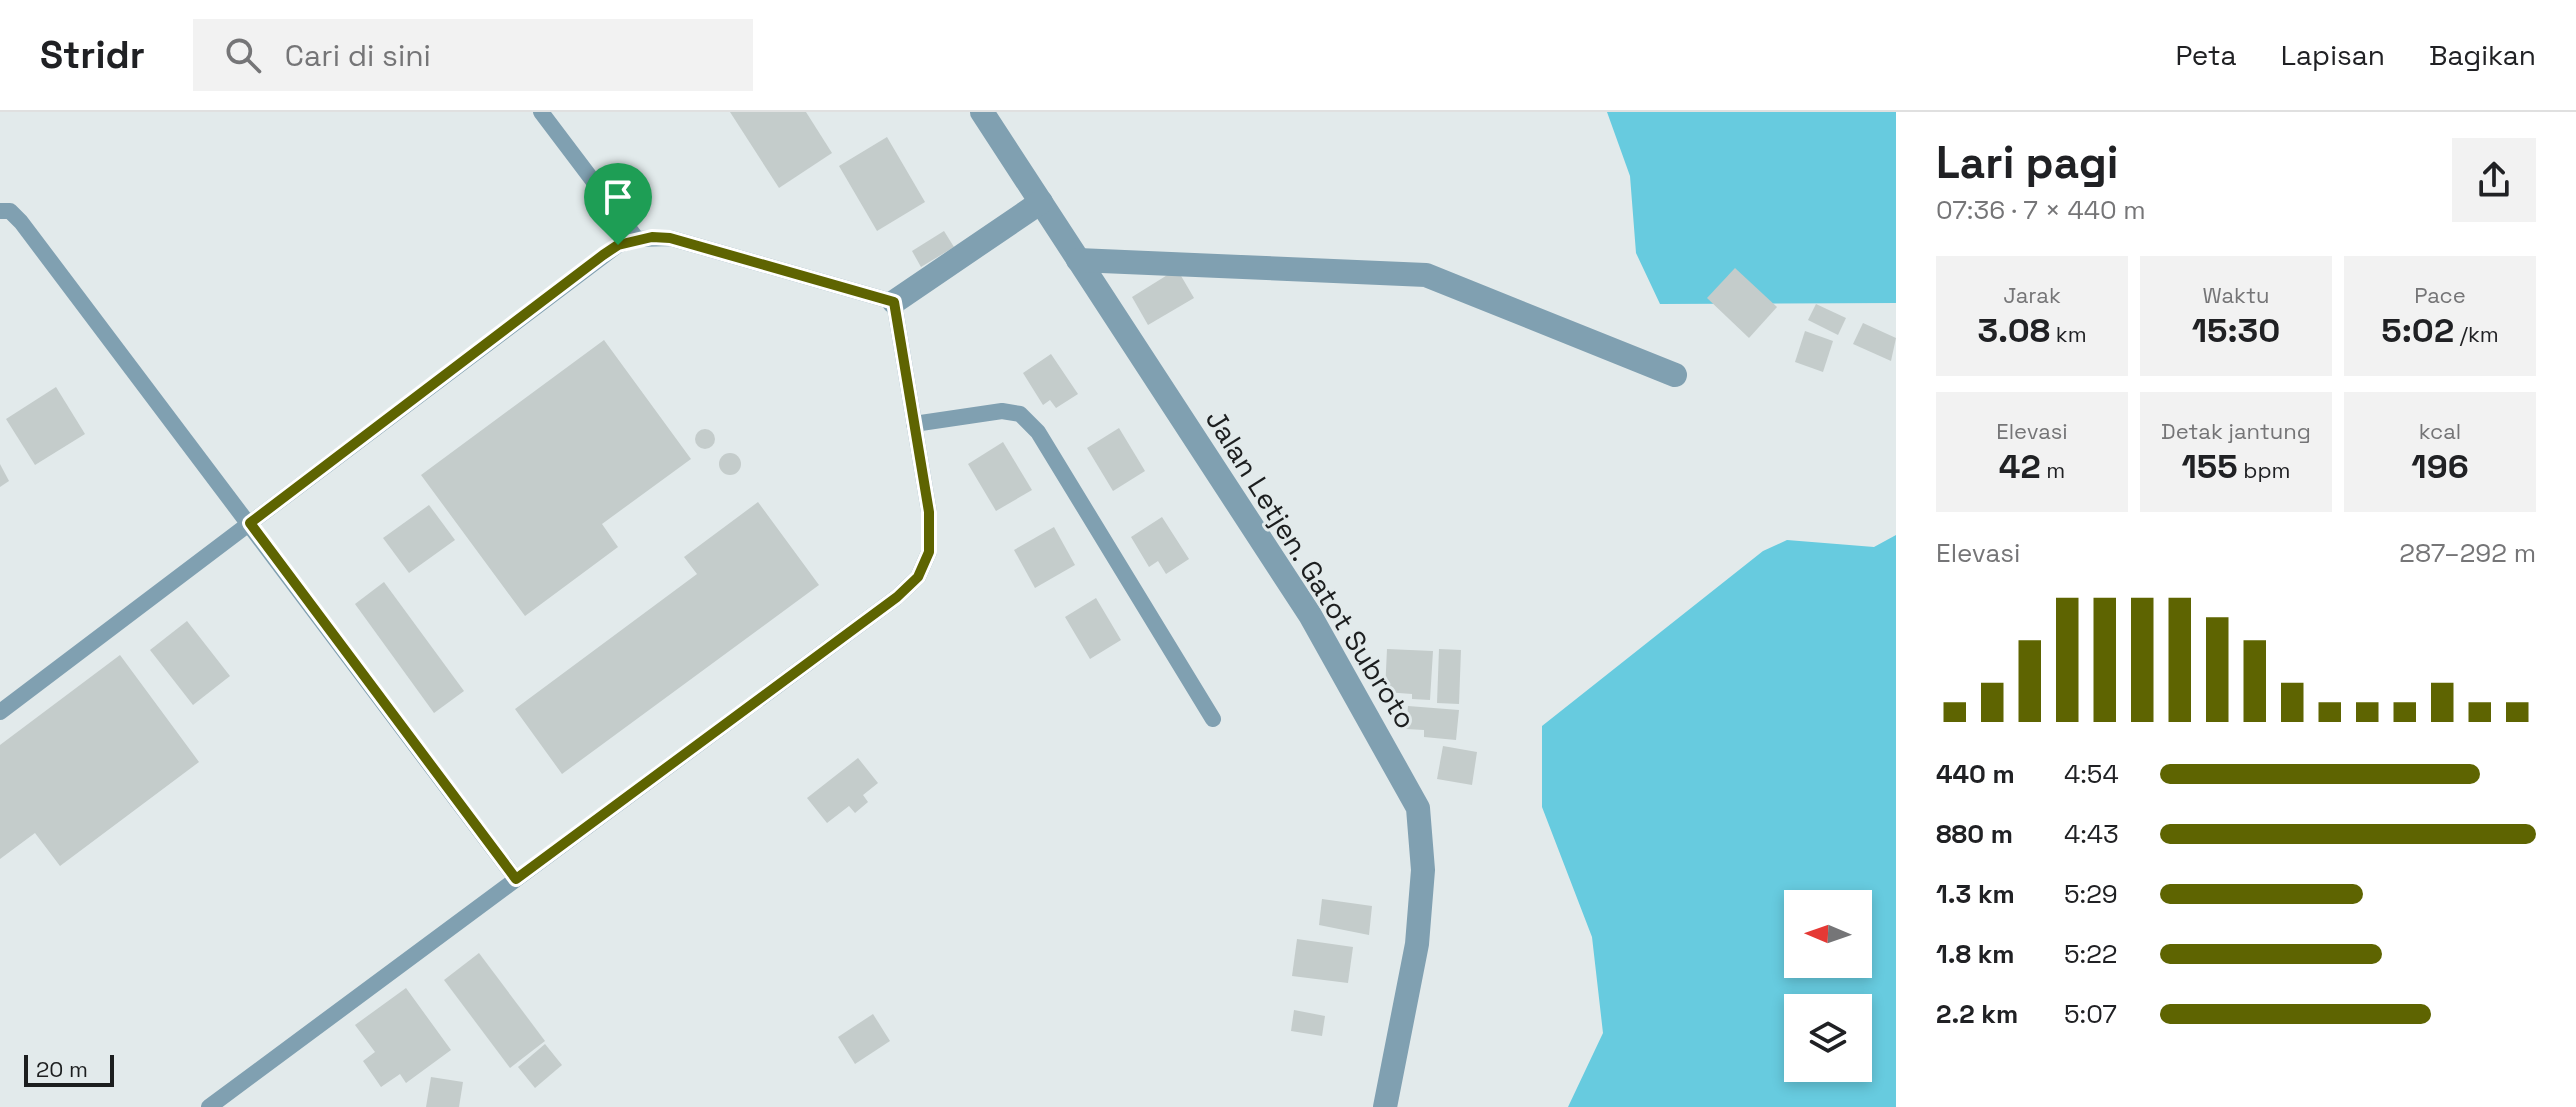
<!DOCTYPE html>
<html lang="id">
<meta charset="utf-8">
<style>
:root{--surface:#fff;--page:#f2f2f2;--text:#202124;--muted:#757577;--line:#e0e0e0;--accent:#5e6401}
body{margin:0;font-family:"Space Grotesk",sans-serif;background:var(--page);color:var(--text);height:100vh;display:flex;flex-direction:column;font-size:30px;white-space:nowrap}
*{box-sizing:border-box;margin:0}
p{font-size:26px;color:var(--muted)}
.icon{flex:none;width:44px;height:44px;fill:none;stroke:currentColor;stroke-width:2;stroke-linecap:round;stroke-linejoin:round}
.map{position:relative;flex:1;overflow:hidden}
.drawer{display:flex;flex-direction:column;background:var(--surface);width:680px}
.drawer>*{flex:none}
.needle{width:52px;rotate:272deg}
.buttons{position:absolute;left:1784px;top:778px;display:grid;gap:16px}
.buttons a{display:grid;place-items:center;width:88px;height:88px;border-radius:0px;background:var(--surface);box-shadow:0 4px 12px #0003;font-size:40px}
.scale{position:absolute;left:24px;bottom:20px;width:90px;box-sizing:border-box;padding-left:8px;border:4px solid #1c1e1f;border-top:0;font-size:22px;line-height:28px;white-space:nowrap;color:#1c1e1f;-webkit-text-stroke:6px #e2eaeb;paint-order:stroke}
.pin{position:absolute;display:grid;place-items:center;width:68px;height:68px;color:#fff;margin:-82px -34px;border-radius:50% 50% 50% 0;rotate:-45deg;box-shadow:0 0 8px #0007}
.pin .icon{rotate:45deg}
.round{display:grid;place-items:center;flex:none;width:84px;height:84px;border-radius:0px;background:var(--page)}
.headline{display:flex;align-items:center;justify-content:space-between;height:136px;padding:0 40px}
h1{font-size:44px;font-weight:700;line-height:60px}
.metrics{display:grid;grid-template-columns:repeat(3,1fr);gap:12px;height:136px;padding:8px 40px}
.metrics div{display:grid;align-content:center;border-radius:0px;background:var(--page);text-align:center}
.metrics b{font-size:34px;font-weight:700}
.metrics small{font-size:22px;font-weight:400}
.metrics p{font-size:22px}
.chart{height:224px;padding:16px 40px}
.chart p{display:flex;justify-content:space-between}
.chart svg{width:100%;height:144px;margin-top:8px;stroke:var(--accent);stroke-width:6}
ul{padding:0 40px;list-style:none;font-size:26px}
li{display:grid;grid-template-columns:128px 96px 1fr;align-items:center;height:60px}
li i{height:20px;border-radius:10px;background:var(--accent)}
header{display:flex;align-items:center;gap:48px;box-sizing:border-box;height:112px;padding:0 40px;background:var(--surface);border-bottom:2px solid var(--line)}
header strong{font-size:38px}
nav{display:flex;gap:44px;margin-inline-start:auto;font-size:28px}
.search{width:560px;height:72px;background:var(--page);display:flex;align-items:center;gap:20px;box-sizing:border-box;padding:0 28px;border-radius:0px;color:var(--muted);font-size:30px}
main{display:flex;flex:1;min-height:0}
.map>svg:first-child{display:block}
.forest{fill:#67cbdf;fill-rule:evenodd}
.building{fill:#c4cccb}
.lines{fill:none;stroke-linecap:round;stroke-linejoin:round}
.lane{stroke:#80a0b1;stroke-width:16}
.street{stroke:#80a0b1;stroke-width:24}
.route-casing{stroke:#fff;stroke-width:16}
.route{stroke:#5e6401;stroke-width:10}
.labels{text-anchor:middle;stroke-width:6;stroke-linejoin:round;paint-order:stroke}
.street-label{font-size:28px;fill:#1c1e1f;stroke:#e2eaeb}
</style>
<header>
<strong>Stridr</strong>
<div class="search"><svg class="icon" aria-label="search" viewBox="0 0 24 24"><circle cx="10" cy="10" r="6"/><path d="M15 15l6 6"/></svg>Cari di sini</div>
<nav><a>Peta</a><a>Lapisan</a><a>Bagikan</a></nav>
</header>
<main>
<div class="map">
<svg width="1896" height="995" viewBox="0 0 1896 995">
<rect width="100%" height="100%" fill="#e2eaeb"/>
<g class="forest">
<polygon points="1607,0 1896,0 1896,191 1660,192 1636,141 1630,64"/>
<path d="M 1896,423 L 1896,995 L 1568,995 L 1603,921 L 1592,825 L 1542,695 L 1542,614 L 1763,439 L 1787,428 L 1874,435 ZM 1798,792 L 1858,792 L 1858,852 L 1798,852 ZM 1798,896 L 1858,896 L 1858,956 L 1798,956 Z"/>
</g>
<g class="building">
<polygon points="730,0 806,0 832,41 779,76"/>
<polygon points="887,25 925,90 877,119 839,54"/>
<polygon points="944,119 954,135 921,155 912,139"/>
<polygon points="1735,156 1777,195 1749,226 1707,186"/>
<polygon points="1177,157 1194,186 1148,213 1132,185"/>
<polygon points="1816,192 1846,206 1838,223 1808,208"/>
<polygon points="1863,211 1896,226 1891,249 1853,232"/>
<polygon points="1805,219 1833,229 1823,260 1795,250"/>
<polygon points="604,228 691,347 602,412 618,435 525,504 421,363"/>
<polygon points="1051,242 1078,282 1056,296 1050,288 1043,293 1023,261"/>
<polygon points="56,275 85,322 35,353 6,307"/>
<polygon points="1119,316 1145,359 1113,379 1087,336"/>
<circle cx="705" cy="327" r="10"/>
<polygon points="1003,330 1032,378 996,399 968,352"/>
<circle cx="730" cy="352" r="11"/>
<polygon points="0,352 9,369 0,375"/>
<polygon points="758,390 819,473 562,662 515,597 697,462 684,445"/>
<polygon points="429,393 455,428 409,461 383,426"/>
<polygon points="1162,405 1189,447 1166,462 1158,449 1149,455 1131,425"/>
<polygon points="1054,415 1075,453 1035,476 1014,438"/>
<polygon points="384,470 464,579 434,601 355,492"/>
<polygon points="1096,486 1121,528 1090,547 1065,505"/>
<polygon points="187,509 230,564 193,593 150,538"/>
<polygon points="1387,537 1433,539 1430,588 1412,587 1412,582 1385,580"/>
<polygon points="1439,537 1461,538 1459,592 1437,591"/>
<polygon points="120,543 199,650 60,754 35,721 0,747 0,633"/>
<polygon points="1408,594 1459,598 1456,628 1424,625 1424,618 1406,617"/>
<polygon points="1443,634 1477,640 1472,673 1437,667"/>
<polygon points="858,646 878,671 863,683 868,690 855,701 849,694 827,711 807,686"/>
<polygon points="1322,787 1372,794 1369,823 1319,813"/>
<polygon points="1297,827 1353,835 1348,871 1292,864"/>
<polygon points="479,841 545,929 510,956 444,868"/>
<polygon points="406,876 451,938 406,971 400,962 381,975 363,949 375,940 355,913"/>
<polygon points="1294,898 1325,904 1322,924 1291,919"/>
<polygon points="873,902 890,929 855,952 838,925"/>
<polygon points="545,932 562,953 535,976 518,955"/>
<polygon points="431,965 463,970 459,995 426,995"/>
</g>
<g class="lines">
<g class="lane">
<polyline points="541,0 637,127"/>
<polyline points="0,99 10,99 21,110 516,767"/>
<polyline points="914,312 1002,299 1020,302 1038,320 1213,607"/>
<polyline points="0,600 618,133 637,127 670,126 894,190 929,400 929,440 918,465 897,485 209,995"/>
</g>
<g class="street">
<polyline points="982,0 1310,503 1418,696 1423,758 1417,832 1385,995"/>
<polyline points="1078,148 1426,163 1675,263"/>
<polyline points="894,190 1041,90"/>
</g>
</g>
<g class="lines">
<defs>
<polygon id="route" points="652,125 670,126 894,190 929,400 929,440 918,465 897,485 516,767 250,411 603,143 618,133"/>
</defs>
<use href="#route" class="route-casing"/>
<use href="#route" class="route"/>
</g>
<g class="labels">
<g class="street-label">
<text transform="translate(1311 457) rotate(58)" y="10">Jalan Letjen. Gatot Subroto</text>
</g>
</g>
</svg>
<div class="buttons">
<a><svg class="needle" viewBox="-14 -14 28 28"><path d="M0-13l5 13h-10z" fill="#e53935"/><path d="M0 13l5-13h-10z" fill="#757577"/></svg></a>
<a><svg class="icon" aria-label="layers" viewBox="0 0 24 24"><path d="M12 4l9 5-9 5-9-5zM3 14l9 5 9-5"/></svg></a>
</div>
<div class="scale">20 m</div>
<div class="pin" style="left:618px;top:133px;background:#1e9e55"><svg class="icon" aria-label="arrive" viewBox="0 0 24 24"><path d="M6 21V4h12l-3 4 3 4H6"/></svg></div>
</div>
<section class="drawer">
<div class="headline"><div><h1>Lari pagi</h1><p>07:36 · 7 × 440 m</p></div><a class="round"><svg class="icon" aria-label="share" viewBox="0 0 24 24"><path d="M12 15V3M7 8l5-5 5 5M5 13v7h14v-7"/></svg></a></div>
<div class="metrics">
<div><p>Jarak</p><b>3.08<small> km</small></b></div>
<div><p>Waktu</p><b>15:30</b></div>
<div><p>Pace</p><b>5:02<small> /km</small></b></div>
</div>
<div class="metrics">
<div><p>Elevasi</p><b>42<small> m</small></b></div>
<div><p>Detak jantung</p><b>155<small> bpm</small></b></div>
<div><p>kcal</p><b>196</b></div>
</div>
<div class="chart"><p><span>Elevasi</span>287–292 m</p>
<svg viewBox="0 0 160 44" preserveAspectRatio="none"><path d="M5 44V38M15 44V32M25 44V19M35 44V6M45 44V6M55 44V6M65 44V6M75 44V12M85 44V19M95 44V32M105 44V38M115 44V38M125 44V38M135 44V32M145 44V38M155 44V38"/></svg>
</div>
<ul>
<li><b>440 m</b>4:54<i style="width:85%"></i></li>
<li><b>880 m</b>4:43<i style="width:100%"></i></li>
<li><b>1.3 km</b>5:29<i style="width:54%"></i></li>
<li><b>1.8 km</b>5:22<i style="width:59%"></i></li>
<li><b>2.2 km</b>5:07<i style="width:72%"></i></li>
</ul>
</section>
</main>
